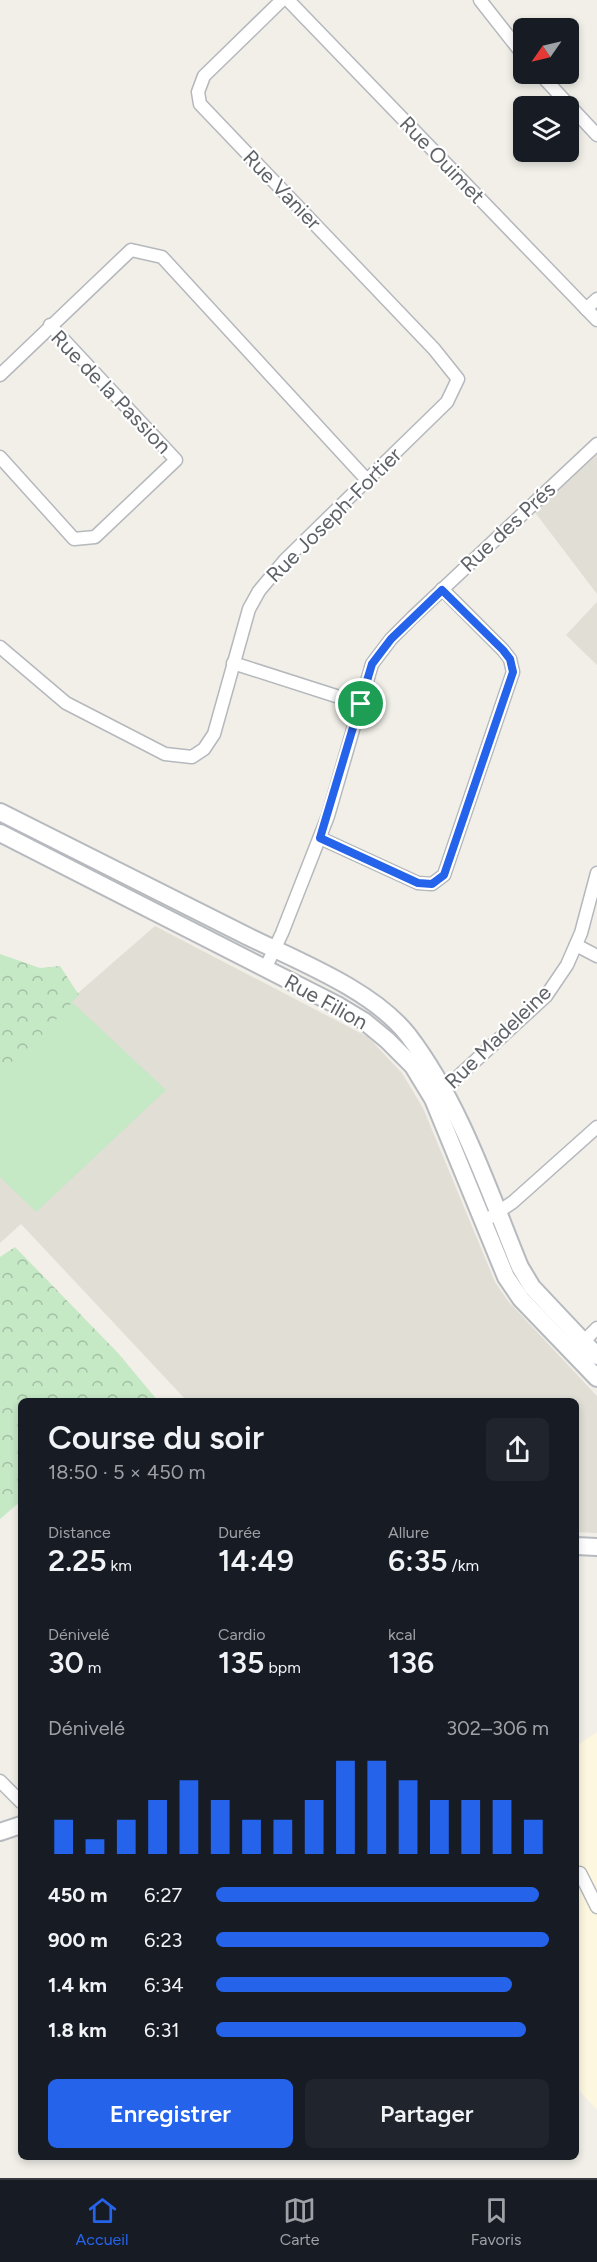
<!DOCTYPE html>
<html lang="fr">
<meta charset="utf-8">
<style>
:root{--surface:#171b24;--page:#20242c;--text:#f1f3f6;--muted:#9ea1a6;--line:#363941;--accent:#2563eb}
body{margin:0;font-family:Figtree,sans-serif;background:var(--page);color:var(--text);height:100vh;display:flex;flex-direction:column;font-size:22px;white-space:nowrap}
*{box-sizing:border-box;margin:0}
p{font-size:20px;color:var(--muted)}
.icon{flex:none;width:33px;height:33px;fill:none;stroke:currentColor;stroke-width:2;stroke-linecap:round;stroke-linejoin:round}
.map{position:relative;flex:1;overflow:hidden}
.drawer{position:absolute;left:18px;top:1398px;width:561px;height:762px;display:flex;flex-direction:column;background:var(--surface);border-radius:9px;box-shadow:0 3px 9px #0003}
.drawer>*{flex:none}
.needle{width:39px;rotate:236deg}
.controls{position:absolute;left:513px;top:18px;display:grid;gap:12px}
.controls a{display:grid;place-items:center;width:66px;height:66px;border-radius:9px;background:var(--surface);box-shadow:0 3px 9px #0003;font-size:30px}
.pin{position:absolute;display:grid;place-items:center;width:51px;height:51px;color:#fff;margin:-26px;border:3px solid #fff;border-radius:50%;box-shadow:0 2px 6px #0007}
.round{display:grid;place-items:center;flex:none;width:63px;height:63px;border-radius:9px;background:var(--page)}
.headline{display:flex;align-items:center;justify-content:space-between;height:102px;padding:0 30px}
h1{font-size:33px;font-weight:600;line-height:45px}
.metrics{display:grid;grid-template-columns:repeat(3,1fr);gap:9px;height:102px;padding:6px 30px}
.metrics div{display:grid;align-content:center}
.metrics b{font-size:30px;font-weight:600}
.metrics small{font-size:16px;font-weight:400}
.metrics p{font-size:16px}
.chart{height:168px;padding:12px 30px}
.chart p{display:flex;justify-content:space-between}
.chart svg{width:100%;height:108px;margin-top:6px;stroke:var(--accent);stroke-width:6}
.cta{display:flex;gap:12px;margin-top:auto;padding:12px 30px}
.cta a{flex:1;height:69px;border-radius:9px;background:var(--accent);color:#fff;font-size:24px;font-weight:600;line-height:69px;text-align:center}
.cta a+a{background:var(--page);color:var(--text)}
ul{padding:0 30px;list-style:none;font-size:20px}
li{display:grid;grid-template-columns:96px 72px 1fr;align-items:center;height:45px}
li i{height:15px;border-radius:8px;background:var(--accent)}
.dock{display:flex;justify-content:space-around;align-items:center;height:84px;border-top:2px solid var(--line);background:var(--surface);font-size:16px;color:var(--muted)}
.dock a{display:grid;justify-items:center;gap:3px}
.dock .on{color:var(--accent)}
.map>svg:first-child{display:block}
.commercial{fill:#fef7e0}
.education{fill:#e1ded6}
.green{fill:#c5e8c5}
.forest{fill:url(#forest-crowns)}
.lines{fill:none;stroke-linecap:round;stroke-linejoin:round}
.street-casing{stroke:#b5b8bc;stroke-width:15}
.secondary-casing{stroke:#b6babf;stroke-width:20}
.street{stroke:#fff;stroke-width:12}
.secondary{stroke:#fff;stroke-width:16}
.route-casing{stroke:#fff;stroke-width:12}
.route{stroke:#2563eb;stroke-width:8}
.labels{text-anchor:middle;stroke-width:4.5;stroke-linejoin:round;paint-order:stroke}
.street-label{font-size:21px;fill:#5f6368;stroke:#fff}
</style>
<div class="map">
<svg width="597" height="2178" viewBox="0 0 597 2178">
<defs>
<pattern id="forest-crowns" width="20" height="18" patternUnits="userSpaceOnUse" patternTransform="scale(1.5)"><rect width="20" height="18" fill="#c5e8c5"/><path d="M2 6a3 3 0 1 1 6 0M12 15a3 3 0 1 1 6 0" fill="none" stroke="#a3c0a4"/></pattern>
</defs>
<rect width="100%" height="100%" fill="#f1efe8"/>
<polygon class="commercial" points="597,1732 597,2110 576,2087 576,1746"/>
<g class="education">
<polygon points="597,452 597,594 534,511"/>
<polygon points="597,602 597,665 566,635"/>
<polygon points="155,926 368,1037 402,1073 423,1108 495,1282 508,1301 597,1396 597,1533 576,1532 576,1401 187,1401 21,1224 0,1243 0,1061"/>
</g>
<polygon class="green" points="72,1002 166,1090 36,1212 0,1177 0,1065"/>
<g class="forest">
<polygon points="0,954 40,968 60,966 79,995 37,1040 0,1072"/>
<polygon points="15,1247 118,1353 158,1401 21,1401 21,1501 0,1519 0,1257"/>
</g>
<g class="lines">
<defs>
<g id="street">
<polyline points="288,0 597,320"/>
<polyline points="480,0 524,56"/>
<polyline points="540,74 597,135"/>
<polyline points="586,309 597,299"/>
<polyline points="0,375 131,250 162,257 367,480"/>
<polyline points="0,457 74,539 95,537 176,460 50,325"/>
<polyline points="0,647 66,703 165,754 192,757 204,749 214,734 249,609 259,591 285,560 447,402 458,379 434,349 200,104 198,92 204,76 282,0"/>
<polyline points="233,663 361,704"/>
<polyline points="320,838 418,883 432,884 444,875 513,672 510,659 503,650 442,589"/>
<polyline points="576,945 597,956"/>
<polyline points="265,969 282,933 328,816 372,664 391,639 413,617 597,444"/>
<polyline points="438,1095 546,996 567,965 581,933 597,873"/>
<polyline points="491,1217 513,1202 597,1127"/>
<polyline points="578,1347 597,1328"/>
<polyline points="0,1781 21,1802"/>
<polyline points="580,1873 597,1907"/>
</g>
<g id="secondary">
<path d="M 0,812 C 81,853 162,893 243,934 C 295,960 372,989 408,1035 C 460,1103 488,1189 520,1267 L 532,1287 L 597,1356"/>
<polyline points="0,833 339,1006 364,1021 387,1040 413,1066 433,1099 506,1277 521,1299 597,1378"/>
<polyline points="576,1546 597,1547"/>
<polyline points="0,1832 21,1825"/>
</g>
</defs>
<use href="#street" class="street-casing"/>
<use href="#secondary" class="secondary-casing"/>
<use href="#street" class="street"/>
<use href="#secondary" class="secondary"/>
</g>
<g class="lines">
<defs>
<polygon id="route" points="442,590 503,650 510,659 513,672 444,875 432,884 418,883 320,838 372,664 391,639"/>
</defs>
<use href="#route" class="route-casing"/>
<use href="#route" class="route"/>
</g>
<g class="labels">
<g class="street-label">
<text transform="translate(442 160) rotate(46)" y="7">Rue Ouimet</text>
<text transform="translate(282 190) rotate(46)" y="7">Rue Vanier</text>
<text transform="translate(111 392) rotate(46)" y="7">Rue de la Passion</text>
<text transform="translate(334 515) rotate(-45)" y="7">Rue Joseph-Fortier</text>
<text transform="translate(508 527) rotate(-43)" y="7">Rue des Prés</text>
<text transform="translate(326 1002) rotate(29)" y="7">Rue Filion</text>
<text transform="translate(498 1037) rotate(-44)" y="7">Rue Madeleine</text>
</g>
</g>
</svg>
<div class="controls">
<a><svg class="needle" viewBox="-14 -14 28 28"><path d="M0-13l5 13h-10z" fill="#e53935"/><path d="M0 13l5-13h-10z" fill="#9ea1a6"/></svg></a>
<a><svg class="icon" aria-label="layers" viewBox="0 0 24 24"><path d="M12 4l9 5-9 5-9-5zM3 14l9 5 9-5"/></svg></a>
</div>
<div class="pin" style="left:361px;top:704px;background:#1e9e55"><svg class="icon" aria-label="arrive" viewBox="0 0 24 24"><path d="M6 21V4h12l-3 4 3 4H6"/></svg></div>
<section class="drawer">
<div class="headline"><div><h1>Course du soir</h1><p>18:50 · 5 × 450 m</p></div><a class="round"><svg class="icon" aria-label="share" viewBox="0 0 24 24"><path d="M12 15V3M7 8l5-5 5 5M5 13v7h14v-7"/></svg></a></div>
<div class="metrics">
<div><p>Distance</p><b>2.25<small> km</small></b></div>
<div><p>Durée</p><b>14:49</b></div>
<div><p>Allure</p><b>6:35<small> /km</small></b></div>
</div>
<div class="metrics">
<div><p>Dénivelé</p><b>30<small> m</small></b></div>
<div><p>Cardio</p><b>135<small> bpm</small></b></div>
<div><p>kcal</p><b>136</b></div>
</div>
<div class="chart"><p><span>Dénivelé</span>302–306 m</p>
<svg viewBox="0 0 160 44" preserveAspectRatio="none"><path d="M5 44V30M15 44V38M25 44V30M35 44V22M45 44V14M55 44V22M65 44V30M75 44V30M85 44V22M95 44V6M105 44V6M115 44V14M125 44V22M135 44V22M145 44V22M155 44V30"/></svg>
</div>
<ul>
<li><b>450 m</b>6:27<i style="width:97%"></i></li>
<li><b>900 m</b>6:23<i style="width:100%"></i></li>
<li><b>1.4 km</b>6:34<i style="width:89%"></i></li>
<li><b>1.8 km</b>6:31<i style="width:93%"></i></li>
</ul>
<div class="cta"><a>Enregistrer</a><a>Partager</a></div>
</section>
</div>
<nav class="dock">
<a class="on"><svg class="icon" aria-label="home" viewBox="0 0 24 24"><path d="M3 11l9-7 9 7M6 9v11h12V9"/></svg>Accueil</a>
<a><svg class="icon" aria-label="map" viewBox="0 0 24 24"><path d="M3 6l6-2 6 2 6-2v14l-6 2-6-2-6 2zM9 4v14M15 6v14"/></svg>Carte</a>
<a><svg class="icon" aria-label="saved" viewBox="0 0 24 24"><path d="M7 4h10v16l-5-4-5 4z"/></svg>Favoris</a>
</nav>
